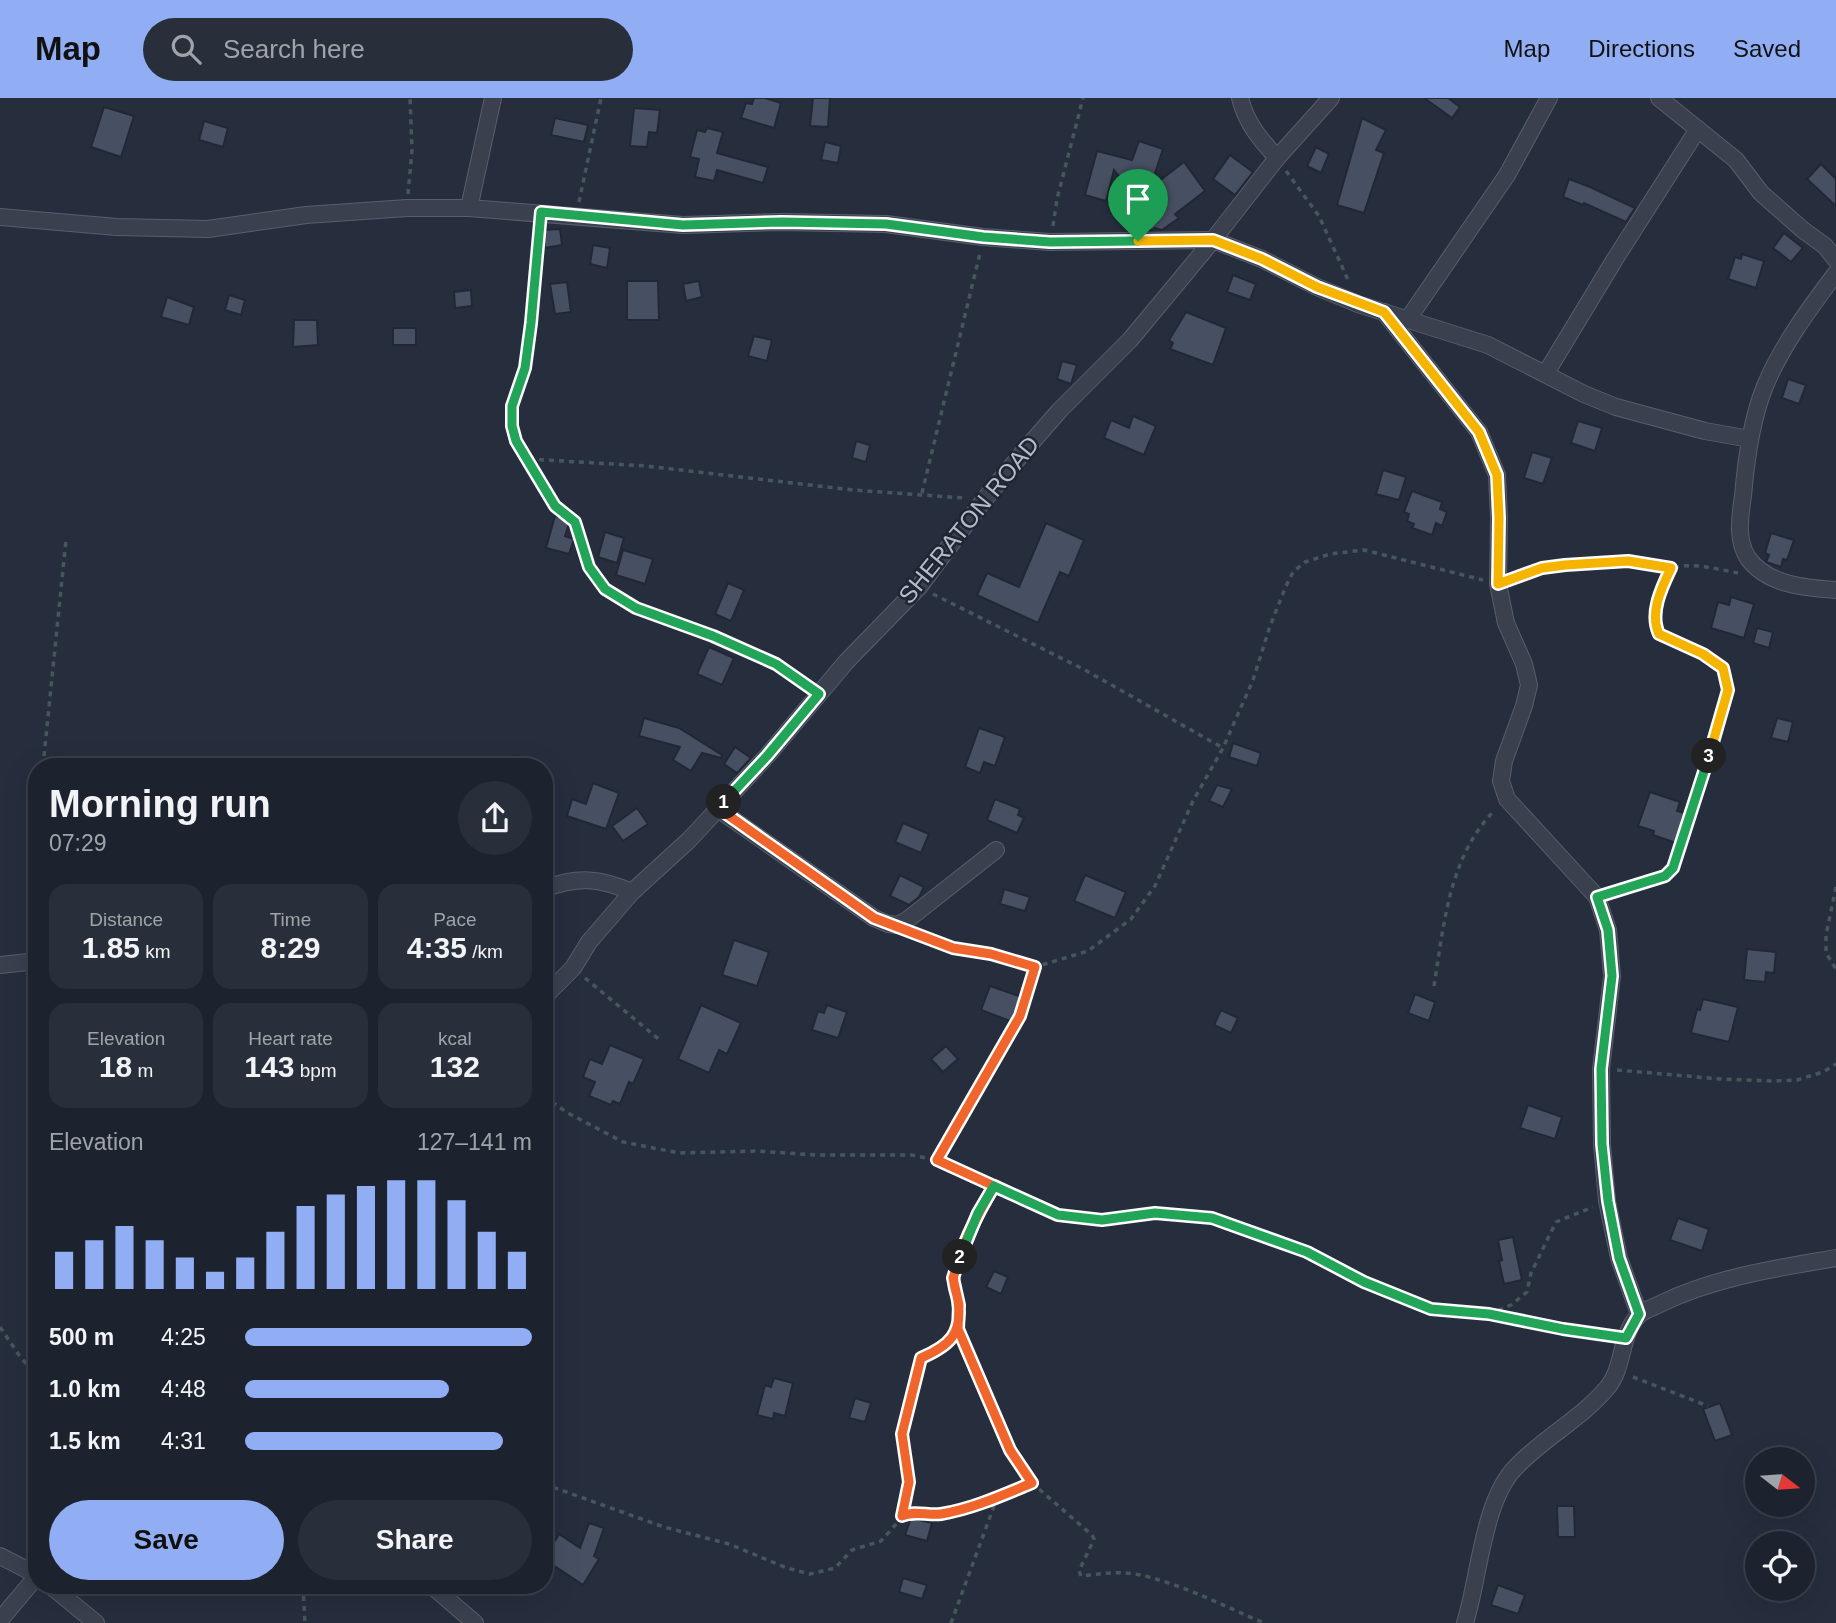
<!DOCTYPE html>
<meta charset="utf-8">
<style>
:root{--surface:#1c222e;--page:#292f3a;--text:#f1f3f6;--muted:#a0a4aa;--line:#3a3f4a;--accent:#91adf3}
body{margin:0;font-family:Helvetica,sans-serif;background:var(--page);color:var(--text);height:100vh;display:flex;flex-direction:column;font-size:26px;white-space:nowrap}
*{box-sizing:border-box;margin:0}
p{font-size:23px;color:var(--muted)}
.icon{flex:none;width:38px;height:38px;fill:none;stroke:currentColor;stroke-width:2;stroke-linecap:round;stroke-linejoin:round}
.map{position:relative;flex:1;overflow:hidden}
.details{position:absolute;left:28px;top:660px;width:525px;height:836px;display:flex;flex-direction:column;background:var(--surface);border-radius:28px;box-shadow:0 7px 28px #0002,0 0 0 2px var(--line)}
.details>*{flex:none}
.needle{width:46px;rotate:107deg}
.tools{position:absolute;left:1745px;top:1349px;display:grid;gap:14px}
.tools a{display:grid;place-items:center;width:70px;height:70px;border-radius:50%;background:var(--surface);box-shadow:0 7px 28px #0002,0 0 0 2px var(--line);font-size:35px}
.pin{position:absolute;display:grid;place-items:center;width:60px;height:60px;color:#fff;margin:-72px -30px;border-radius:50% 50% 50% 0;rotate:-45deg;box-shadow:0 0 7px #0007}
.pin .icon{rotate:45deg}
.km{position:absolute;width:35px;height:35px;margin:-18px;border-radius:50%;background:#222;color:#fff;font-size:19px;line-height:35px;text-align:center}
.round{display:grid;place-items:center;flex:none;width:74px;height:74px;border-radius:37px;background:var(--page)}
.summary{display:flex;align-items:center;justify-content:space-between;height:119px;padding:0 21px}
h1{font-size:38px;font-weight:800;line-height:52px}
.stats{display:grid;grid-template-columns:repeat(3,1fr);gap:10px;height:119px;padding:7px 21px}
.stats div{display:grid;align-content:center;border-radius:18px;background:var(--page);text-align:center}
.stats b{font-size:30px;font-weight:800}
.stats small{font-size:19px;font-weight:400}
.stats p{font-size:19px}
.chart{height:196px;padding:14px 21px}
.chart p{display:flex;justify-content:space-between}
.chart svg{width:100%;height:126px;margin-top:7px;stroke:var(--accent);stroke-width:6}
.button{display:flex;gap:14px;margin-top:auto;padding:14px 21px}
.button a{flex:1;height:80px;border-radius:42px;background:var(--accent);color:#111;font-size:28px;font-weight:800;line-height:80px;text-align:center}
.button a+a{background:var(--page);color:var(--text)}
ul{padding:0 21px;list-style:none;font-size:23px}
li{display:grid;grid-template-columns:112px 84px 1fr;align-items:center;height:52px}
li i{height:18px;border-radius:9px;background:var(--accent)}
header{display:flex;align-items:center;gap:42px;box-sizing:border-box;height:98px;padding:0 35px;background:var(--accent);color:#111}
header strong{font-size:33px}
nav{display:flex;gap:38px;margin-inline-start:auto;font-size:24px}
.search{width:490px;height:63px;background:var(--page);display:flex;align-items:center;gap:18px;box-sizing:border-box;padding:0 24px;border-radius:38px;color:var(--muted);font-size:26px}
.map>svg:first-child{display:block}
.building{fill:#475062;stroke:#212735;stroke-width:2}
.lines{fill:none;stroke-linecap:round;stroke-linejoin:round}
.minor-casing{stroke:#585e6c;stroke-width:18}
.path{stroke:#46575c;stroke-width:3.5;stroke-dasharray:5 5;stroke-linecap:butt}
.minor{stroke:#3a404e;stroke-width:16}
.split-1-casing{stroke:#fff;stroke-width:14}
.split-2-casing{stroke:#fff;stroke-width:14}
.split-3-casing{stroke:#fff;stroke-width:14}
.split-4-casing{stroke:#fff;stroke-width:14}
.split-1{stroke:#22a559;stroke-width:9}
.split-2{stroke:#f0652b;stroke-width:9}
.split-3{stroke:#22a559;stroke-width:9}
.split-4{stroke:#f5b400;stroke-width:9}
.labels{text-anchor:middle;stroke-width:5;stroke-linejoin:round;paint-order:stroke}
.street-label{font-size:24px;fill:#b6bcc9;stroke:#1f2533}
</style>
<header>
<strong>Map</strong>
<div class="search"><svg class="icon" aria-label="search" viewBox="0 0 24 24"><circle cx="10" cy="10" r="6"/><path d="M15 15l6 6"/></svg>Search here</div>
<nav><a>Map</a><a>Directions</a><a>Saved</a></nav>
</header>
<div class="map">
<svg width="1836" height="1525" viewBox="0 0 1836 1525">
<rect width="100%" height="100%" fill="#262e3e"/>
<g class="building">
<polygon points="754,0 765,0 781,5 774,30 741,20 746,5 752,6"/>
<polygon points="813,0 830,0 828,29 810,28"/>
<polygon points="1424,0 1448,0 1460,9 1452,20"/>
<polygon points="104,9 134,18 121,59 91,49"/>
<polygon points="634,10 660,12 657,35 649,34 647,49 630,48"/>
<polygon points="555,20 588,27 584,44 551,37"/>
<polygon points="1362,20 1386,32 1376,52 1384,55 1364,115 1337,107"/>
<polygon points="204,23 228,30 223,49 199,42"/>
<polygon points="707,30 723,34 717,55 768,69 763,85 717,72 714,83 695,79 699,61 690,59 697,32 705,34"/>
<polygon points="1139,43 1163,51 1150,90 1184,64 1205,93 1175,116 1179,120 1162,132 1155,130 1152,132 1138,132 1128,119 1142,108 1114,72 1106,103 1085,97 1097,53 1132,62"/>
<polygon points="825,44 841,48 838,65 821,62"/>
<polygon points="1316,49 1329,56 1321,75 1307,68"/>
<polygon points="1230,57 1253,74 1235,97 1213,81"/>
<polygon points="1821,66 1836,81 1836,108 1807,81"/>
<polygon points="1569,81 1590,89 1635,110 1626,124 1584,105 1583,107 1563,99"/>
<polygon points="560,131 562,147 545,150 542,132"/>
<polygon points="1784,135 1803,150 1791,164 1773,150"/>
<polygon points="593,147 610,150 607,170 590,166"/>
<polygon points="1742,156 1764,163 1756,190 1728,181 1735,159 1741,161"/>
<polygon points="1233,177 1256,186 1250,202 1227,194"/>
<polygon points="627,183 658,183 659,222 627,222"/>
<polygon points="699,183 702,199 686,203 683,186"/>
<polygon points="567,184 571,214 555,216 550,186"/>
<polygon points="471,192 472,208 455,210 454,194"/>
<polygon points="229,197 245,202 241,217 225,212"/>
<polygon points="167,199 194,209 189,227 161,219"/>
<polygon points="1186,214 1226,230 1213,267 1170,251 1173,245 1169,242"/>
<polygon points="294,222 317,222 318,247 293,249"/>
<rect x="393" y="230" width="23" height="17"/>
<polygon points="754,238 772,242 767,263 748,258"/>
<polygon points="1062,263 1077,267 1071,286 1057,281"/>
<polygon points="1788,281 1806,287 1799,306 1782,300"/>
<polygon points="1133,318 1156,328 1144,357 1104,340 1111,322 1129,330"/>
<polygon points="1578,323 1602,330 1595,353 1571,345"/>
<polygon points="856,343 870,347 866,364 852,360"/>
<polygon points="1532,354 1552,360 1543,386 1524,380"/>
<polygon points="1383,372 1406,379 1399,402 1376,396"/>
<polygon points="1412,393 1442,404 1440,411 1447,414 1442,428 1436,425 1432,437 1412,430 1414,426 1407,423 1409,416 1404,414"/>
<polygon points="555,418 570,422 565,438 574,441 569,456 546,450"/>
<polygon points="1046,425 1084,442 1069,478 1060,474 1038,525 977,497 987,475 1019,489"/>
<polygon points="605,434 624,440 617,465 598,459"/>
<polygon points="1771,435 1794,442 1787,462 1783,461 1781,469 1766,464 1769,457 1765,455"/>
<polygon points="623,452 653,461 645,486 616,477"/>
<polygon points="728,485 744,492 731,523 715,516"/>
<polygon points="1731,499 1754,506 1744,540 1711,530 1718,504 1729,507"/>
<polygon points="1757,530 1773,534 1769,550 1753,545"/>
<polygon points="709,549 734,560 722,587 697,576"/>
<polygon points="644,620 679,630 722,657 721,660 702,655 691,673 673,662 680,649 639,638"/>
<polygon points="1777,620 1793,624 1788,644 1771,640"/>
<polygon points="979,630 1005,639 995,668 984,664 980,675 965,669"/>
<polygon points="1233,645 1261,655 1257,668 1229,659"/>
<polygon points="735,649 751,660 737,675 724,666"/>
<polygon points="593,685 619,695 606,731 567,718 572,701 586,706"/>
<polygon points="1217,687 1232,691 1223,709 1209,703"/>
<polygon points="1650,694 1680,704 1677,713 1685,715 1676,745 1653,737 1654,733 1638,728"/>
<polygon points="995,701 1020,711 1018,717 1024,720 1017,735 987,722"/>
<polygon points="637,710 648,726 623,743 612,728"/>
<polygon points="903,725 929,736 921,755 895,744"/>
<polygon points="900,777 924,789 919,799 909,807 890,798"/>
<polygon points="1085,777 1126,794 1115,820 1074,803"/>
<polygon points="1004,791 1030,799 1025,813 1000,806"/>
<polygon points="734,842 769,854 757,888 722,877"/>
<polygon points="1747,851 1776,854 1774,875 1766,874 1765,884 1744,882"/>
<polygon points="990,888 1022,899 1013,924 981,912"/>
<polygon points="1415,896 1435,904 1429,923 1408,915"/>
<polygon points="1703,901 1738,909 1729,944 1691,935 1697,911 1700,912"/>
<polygon points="701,907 741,925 727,956 719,952 709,975 678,961"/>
<polygon points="827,907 847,914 838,940 812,932 818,913 824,915"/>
<polygon points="1221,912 1238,920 1231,935 1214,927"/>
<polygon points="610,947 644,961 633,986 629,984 620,1006 613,1003 611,1007 589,998 595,984 583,979 590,961 602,966"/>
<polygon points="946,948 958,961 943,974 931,961"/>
<polygon points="1528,1007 1562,1019 1555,1041 1520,1030"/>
<polygon points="1678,1120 1709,1131 1702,1153 1670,1142"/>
<polygon points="1513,1139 1522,1182 1504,1186 1499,1163 1502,1162 1498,1142"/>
<polygon points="994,1173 1008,1179 1001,1196 986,1189"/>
<polygon points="774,1280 793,1285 785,1318 774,1315 773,1321 757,1317 765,1287 771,1289"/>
<polygon points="855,1300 871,1305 865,1324 849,1320"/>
<polygon points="1720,1305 1732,1337 1715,1343 1703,1311"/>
<polygon points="1557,1408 1574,1408 1575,1439 1558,1439"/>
<polygon points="911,1420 932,1425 927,1443 905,1437"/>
<polygon points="589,1425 604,1430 594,1458 599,1461 583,1487 544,1461 559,1436 580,1450"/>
<polygon points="903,1480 927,1487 922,1501 899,1494"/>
<polygon points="1498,1487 1525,1497 1518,1516 1491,1507"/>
</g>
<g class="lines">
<defs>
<g id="minor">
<path d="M 1240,0 C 1246,25 1260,41 1277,60"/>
<polyline points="1659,0 1736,62 1761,95 1803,132 1825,148 1836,162"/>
<polyline points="469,110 493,0"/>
<polyline points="0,119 117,129 208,131 306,117 407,110 469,110 683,127 782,124 886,126 983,139 1050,144 1213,142 1262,161 1317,189 1358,206 1488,247 1584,296 1616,309 1705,333 1750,341"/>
<path d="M 1836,175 C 1810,210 1782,247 1765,288 C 1751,322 1746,362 1743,398 C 1740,419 1736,442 1748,460 C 1767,487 1806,490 1836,492"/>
<polyline points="1384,214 1479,334 1497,377 1499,420 1498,486 1506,525 1524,566 1529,587 1524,608 1504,663 1501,683 1507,701 1597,799 1608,832 1612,878 1601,971 1602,1046 1607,1103 1619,1160 1639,1216"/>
<polyline points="1408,221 1507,77 1549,0"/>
<polyline points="1546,275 1615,161 1698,31"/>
<polyline points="718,711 874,820 888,826 897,827 907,822 996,752"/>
<path d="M 544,791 C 578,778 600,780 632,794"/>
<polyline points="0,867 37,863"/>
<polyline points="544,899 573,870 589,844 632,794 689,742 767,658 846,564 919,489 984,402 1025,352 1059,313 1130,242 1213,142 1277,60 1331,0"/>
<polyline points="0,1458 37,1477"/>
<polyline points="51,1488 96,1525"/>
<polyline points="432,1488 475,1525"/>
<polyline points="0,1522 37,1478"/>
<path d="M 1465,1525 C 1479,1481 1483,1403 1515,1370 C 1543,1340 1581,1321 1607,1290 C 1625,1269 1619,1237 1639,1217 C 1644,1212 1655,1209 1662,1205 C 1716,1179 1777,1170 1836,1160"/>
</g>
</defs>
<use href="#minor" class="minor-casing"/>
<g class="path">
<polyline points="1286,73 1319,118 1349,184"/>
<polyline points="408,96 412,52 410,0"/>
<polyline points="579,104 601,0"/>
<polyline points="1053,128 1057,101 1083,0"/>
<polyline points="539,131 531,225 525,270 512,308 512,328 516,343 555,408 575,424 589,469 605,491 636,510 750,553 776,566 806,586"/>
<polyline points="529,361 646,368 853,392 964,400"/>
<polyline points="922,395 980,155"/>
<path d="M 1514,479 C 1559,462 1625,459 1671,470"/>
<polyline points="933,496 1085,572 1223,650"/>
<polyline points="43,668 66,442"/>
<polyline points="1836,789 1826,837 1826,855 1836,871"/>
<path d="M 1612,794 L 1665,778 L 1673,770 L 1728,592 L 1722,570 L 1703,557 L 1659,536 C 1649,515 1662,489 1671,470 C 1693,464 1716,471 1738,475"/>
<polyline points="918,836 953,850 991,856 1035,869 1088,853 1131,821 1155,788 1193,703 1223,650 1253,582 1270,528 1286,488 1293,474 1305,464 1330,456 1364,452 1483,482"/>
<polyline points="585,880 661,943"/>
<path d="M 1434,888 C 1444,826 1449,758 1495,712"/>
<polyline points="1617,972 1720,981 1772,983 1797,982 1823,974 1836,966"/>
<polyline points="544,998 566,1014 623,1044 679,1055 756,1053 817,1057 911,1057 937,1062 1058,1117 1103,1123 1155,1115 1212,1120 1307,1154 1364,1184 1431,1211 1489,1216 1563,1231 1610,1238"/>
<polyline points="937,1062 1020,918 1035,869"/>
<polyline points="1489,1216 1511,1207 1527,1194 1531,1175 1556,1124 1593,1109"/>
<polyline points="0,1229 21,1260 37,1277"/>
<polyline points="958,1231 1010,1352 1032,1385"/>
<polyline points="1633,1279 1708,1308"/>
<path d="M 544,1386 L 664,1429 L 729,1446 L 787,1470 L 810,1476 L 835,1470 L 852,1452 L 881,1443 L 905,1416 L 940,1416 L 997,1400 L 1032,1385 L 1092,1437 L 1094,1441 L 1079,1473 L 1081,1478 C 1099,1476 1117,1473 1135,1476 C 1175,1483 1226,1509 1264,1525"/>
<path d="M 902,1416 L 910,1384 L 902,1336 L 921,1260 C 949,1248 963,1236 958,1203 C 957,1195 952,1185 954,1177 C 962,1145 978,1115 994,1088"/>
<polyline points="303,1488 305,1525"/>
<polyline points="951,1525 997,1400"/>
</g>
<use href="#minor" class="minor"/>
</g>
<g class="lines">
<defs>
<polyline id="split-1" points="724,704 767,658 819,596 776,566 713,538 636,510 605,491 589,469 575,424 555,408 516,343 512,328 512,308 525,270 531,225 541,114 683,127 782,124 886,126 983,139 1050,144 1138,143"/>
<path id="split-2" d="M 724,704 L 718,710 L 874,820 L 953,850 L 991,856 L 1035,869 L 1020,918 L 937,1062 L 994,1088 C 978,1115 962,1145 954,1177 C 952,1185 957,1195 958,1203 C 963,1236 949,1248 921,1260 L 902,1336 L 909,1384 L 902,1418 C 915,1412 928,1418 941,1416 C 972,1411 1003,1397 1032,1385 L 1010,1352 L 958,1231 L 959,1207 L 953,1180 L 960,1159"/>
<polyline id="split-3" points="960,1159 978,1115 994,1088 1058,1117 1102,1122 1155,1115 1212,1120 1307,1154 1364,1184 1431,1211 1489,1216 1563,1231 1626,1240 1639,1216 1619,1160 1608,1103 1602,1046 1601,971 1612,878 1608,832 1597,799 1665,778 1673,770 1709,658"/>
<path id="split-4" d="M 1138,143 L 1213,142 L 1262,161 L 1317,189 L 1384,214 L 1479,334 L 1497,377 L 1499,420 L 1498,486 L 1542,470 L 1565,467 L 1628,463 L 1671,470 C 1662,489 1649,515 1659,536 L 1703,556 L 1723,570 L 1728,592 L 1709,658"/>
</defs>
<use href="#split-1" class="split-1-casing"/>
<use href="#split-2" class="split-2-casing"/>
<use href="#split-3" class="split-3-casing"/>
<use href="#split-4" class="split-4-casing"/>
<use href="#split-1" class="split-1"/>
<use href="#split-2" class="split-2"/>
<use href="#split-3" class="split-3"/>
<use href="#split-4" class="split-4"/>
</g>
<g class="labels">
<g class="street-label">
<text transform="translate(969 422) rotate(-51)" y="8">SHERATON ROAD</text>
</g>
</g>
</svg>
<div class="tools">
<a><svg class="needle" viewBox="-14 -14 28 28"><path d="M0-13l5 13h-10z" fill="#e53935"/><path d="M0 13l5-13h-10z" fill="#a0a4aa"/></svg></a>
<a><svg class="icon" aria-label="locate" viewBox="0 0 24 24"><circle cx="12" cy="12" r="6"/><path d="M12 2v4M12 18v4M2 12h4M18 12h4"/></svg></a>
</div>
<div class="pin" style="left:1138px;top:143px;background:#1e9e55"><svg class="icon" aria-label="arrive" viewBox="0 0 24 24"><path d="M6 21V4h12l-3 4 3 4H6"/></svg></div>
<b class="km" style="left:724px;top:704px">1</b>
<b class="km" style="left:960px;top:1159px">2</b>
<b class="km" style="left:1709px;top:658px">3</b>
<section class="details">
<div class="summary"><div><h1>Morning run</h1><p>07:29</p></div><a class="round"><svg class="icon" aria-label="share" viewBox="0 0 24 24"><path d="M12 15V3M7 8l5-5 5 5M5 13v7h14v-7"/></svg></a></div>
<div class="stats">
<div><p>Distance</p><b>1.85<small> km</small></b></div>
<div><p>Time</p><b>8:29</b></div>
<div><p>Pace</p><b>4:35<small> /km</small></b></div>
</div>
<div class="stats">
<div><p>Elevation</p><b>18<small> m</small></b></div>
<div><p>Heart rate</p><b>143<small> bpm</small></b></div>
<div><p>kcal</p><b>132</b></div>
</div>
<div class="chart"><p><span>Elevation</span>127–141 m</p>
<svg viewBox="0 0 160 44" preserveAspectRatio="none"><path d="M5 44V31M15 44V27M25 44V22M35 44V27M45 44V33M55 44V38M65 44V33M75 44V24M85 44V15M95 44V11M105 44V8M115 44V6M125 44V6M135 44V13M145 44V24M155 44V31"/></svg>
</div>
<ul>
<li><b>500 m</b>4:25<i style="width:100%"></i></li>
<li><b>1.0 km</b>4:48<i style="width:71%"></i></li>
<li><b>1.5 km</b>4:31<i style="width:90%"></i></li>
</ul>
<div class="button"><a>Save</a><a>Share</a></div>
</section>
</div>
